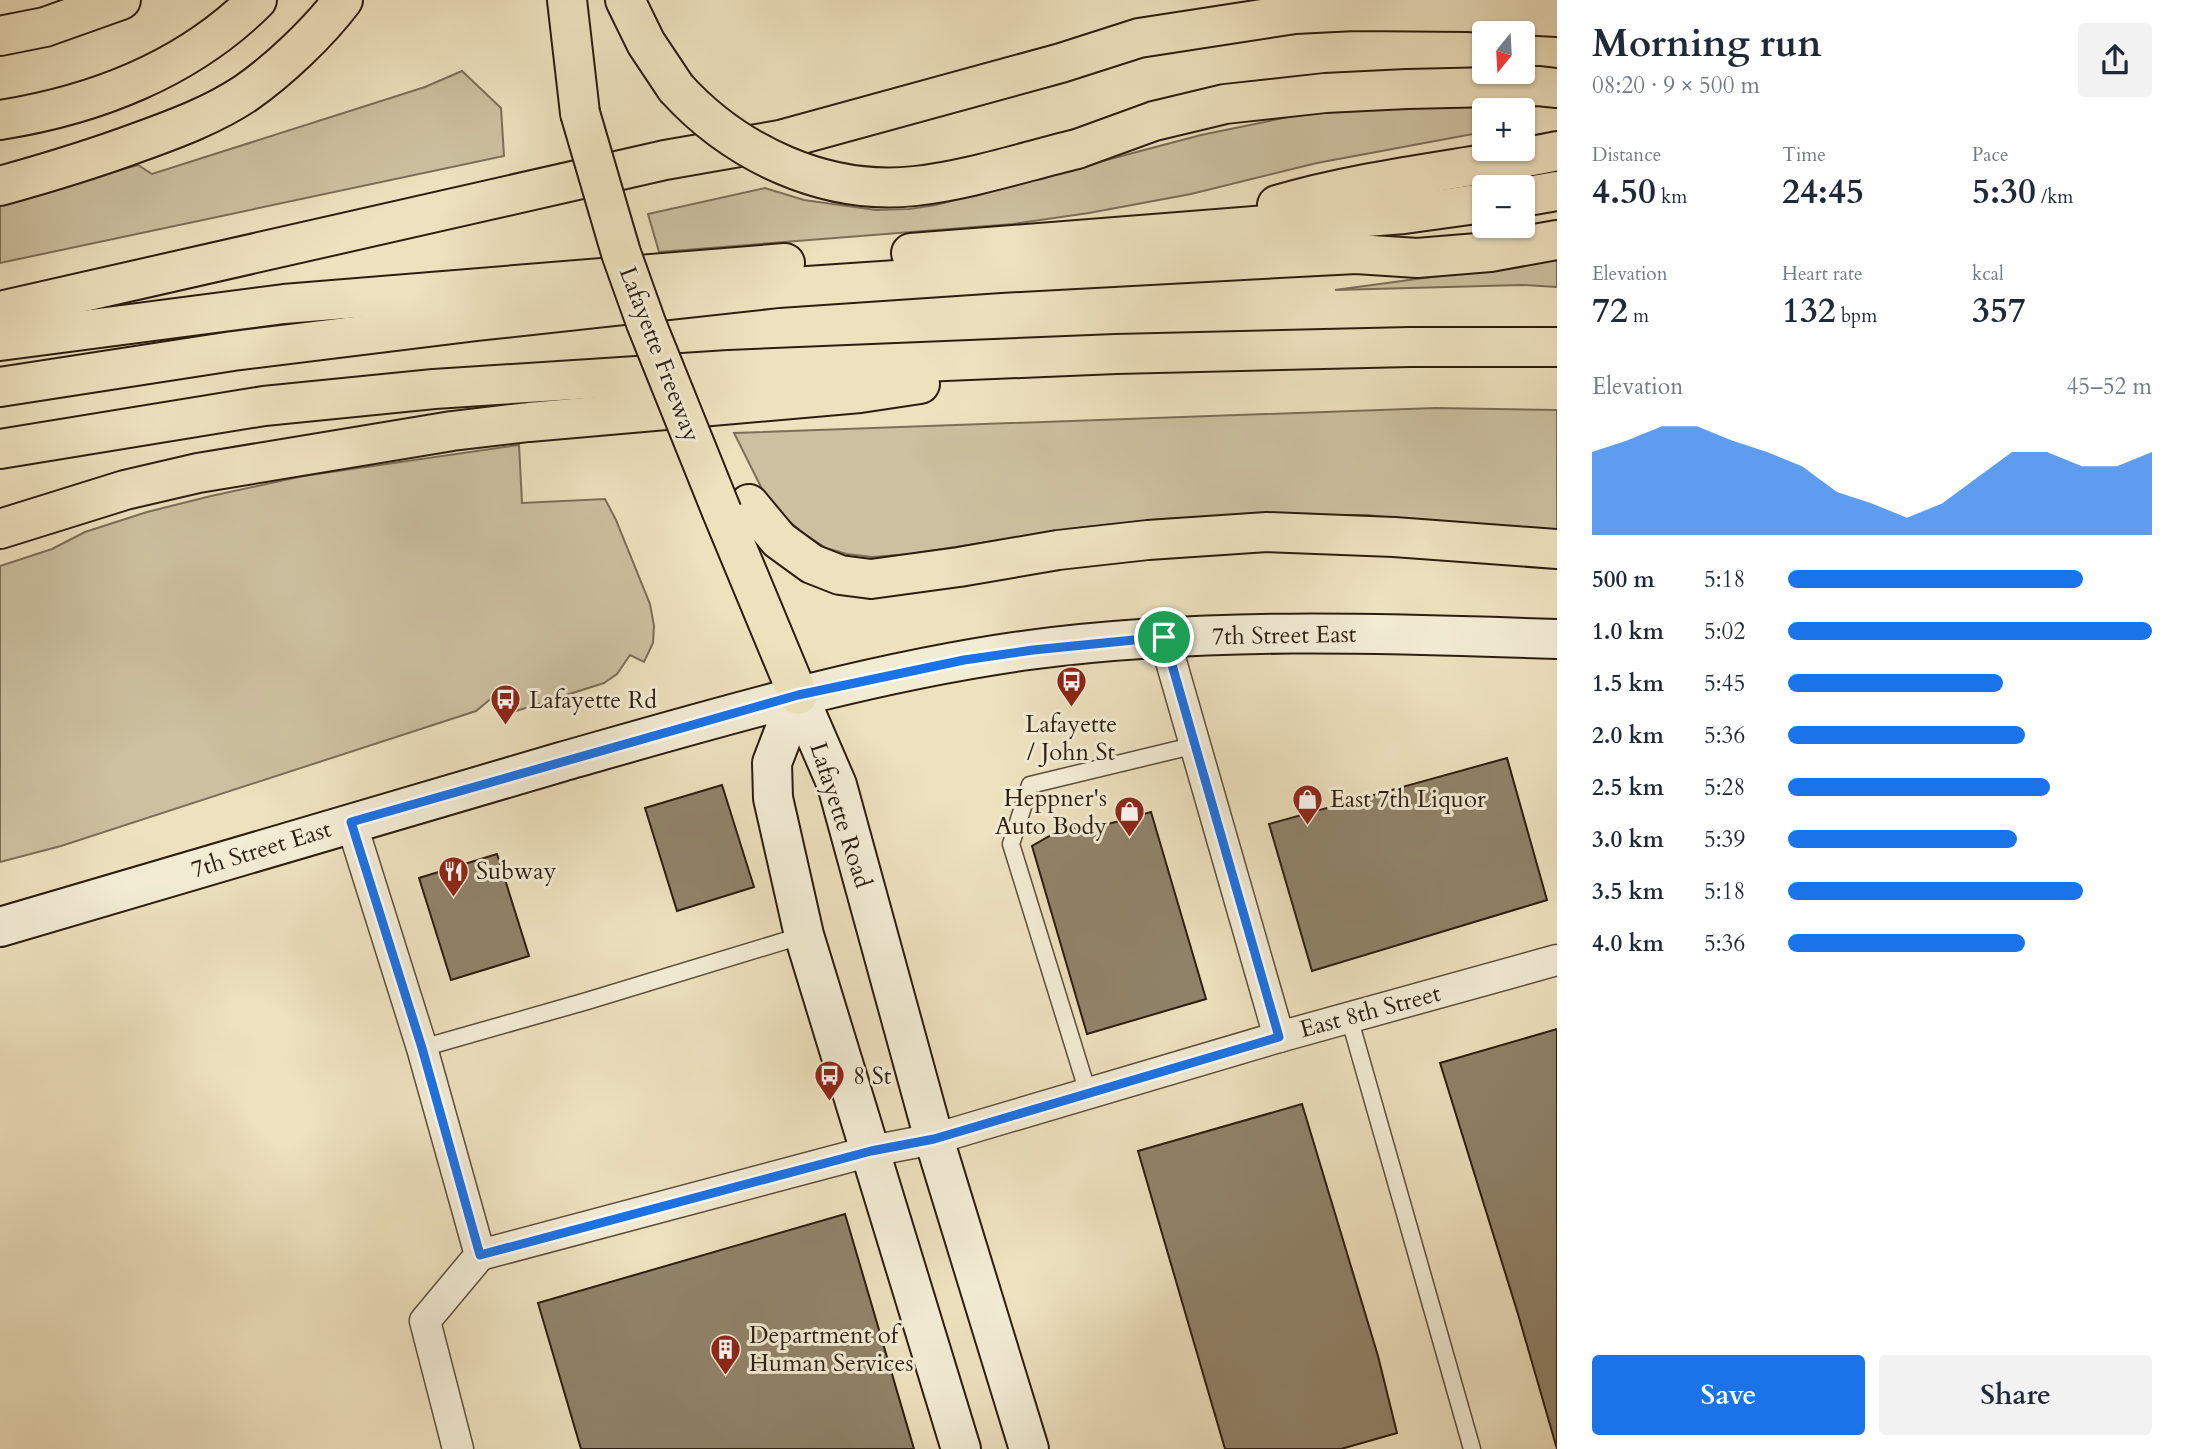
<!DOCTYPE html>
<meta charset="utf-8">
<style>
:root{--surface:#fff;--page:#f2f2f3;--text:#1f2937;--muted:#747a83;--accent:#1a73e8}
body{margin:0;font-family:Cardo,serif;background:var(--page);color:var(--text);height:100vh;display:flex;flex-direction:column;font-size:26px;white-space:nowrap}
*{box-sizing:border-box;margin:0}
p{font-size:23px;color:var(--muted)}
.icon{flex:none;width:38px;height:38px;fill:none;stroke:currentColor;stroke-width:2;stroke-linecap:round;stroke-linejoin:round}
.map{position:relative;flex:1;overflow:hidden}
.sheet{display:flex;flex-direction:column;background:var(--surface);width:630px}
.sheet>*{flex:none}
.needle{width:46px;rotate:198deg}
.tools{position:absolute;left:1472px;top:21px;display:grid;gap:14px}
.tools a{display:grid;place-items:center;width:63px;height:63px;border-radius:7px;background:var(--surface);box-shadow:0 2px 5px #0004;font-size:35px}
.pin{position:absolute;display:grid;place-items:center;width:60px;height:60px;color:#fff;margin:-30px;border:4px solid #fff;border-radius:50%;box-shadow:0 2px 7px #0007}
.round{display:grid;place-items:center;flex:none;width:74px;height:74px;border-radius:7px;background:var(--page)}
.headline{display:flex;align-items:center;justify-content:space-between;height:119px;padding:0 35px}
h1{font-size:38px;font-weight:700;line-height:52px}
.stats{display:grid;grid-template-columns:repeat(3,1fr);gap:10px;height:119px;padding:7px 35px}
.stats div{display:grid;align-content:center}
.stats b{font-size:35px;font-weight:700}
.stats small{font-size:19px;font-weight:400}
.stats p{font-size:19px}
.chart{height:196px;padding:14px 35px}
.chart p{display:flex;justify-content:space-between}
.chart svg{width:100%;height:126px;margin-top:7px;fill:var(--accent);opacity:.7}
.button{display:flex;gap:14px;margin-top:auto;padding:14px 35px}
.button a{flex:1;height:80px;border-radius:7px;background:var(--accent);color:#fff;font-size:28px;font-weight:700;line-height:80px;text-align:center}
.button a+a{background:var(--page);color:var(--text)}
ul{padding:0 35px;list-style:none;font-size:23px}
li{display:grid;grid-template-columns:112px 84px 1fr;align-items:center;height:52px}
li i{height:18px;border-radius:9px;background:var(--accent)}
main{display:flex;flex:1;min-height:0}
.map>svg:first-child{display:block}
.green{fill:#ccc0a0;stroke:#7c6e58;stroke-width:2}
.building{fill:#90836a;stroke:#2c1d10;stroke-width:2}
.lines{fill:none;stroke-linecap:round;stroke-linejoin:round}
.lane-casing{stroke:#5c4e3c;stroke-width:19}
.street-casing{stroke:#5c4e3c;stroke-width:33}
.secondary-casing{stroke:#2c1d10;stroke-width:42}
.highway-casing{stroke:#2c1d10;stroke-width:42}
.lane{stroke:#f3ecd5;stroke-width:16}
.street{stroke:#f3ecd5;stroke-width:30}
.secondary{stroke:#f3ecd5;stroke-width:38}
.highway{stroke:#ede1be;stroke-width:38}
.highway-bridge-casing{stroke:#2c1d10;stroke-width:42;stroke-linecap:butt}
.highway-bridge{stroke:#ede1be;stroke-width:38}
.route-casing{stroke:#fff;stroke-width:14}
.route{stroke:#1a73e8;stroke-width:9}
.labels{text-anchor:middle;stroke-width:6;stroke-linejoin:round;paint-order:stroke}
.street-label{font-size:24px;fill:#2c1d10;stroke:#f3ecd5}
.poi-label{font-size:24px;fill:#2c1d10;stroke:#f3ecd5;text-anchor:start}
</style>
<main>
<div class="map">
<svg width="1557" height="1449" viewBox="0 0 1557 1449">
<rect width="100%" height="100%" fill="#ede1be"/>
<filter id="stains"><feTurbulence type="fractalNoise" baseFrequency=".00286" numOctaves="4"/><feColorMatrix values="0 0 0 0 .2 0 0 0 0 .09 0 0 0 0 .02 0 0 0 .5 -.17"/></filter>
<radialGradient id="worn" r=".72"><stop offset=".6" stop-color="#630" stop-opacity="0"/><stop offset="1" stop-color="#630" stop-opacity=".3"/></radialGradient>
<g class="green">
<polygon points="462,71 501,108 504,156 0,263 0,204 138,165 152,174 425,87"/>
<polygon points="1443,106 1517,110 1484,110 1484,132 1317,163 1191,194 1089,213 1013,224 659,252 648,214 765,188 804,200 876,210 909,209 936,205 1201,135 1308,113"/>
<polygon points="1557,260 1557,287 1522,285 1335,290"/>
<polygon points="1435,408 1557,410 1557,536 1367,515 1288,515 1163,519 1078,528 911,554 872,557 847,554 826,548 804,534 781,514 765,495 734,433"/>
<polygon points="519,445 522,503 605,499 616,520 650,604 654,626 653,643 644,662 630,655 617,674 604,683 516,711 505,687 476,711 61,846 0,862 0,566 52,549 85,532 147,512 211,496 303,476"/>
</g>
<g class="building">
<polygon points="1507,758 1547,900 1312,971 1269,824"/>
<polygon points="722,785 754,887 677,911 645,808"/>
<polygon points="1151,812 1206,999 1087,1034 1032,846 1060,830 1073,828 1094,828"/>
<polygon points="497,854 529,956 451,980 419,878"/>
<polygon points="1557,1029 1557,1449 1518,1314 1440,1063"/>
<polygon points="1302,1104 1378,1356 1397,1433 1341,1449 1225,1449 1138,1151"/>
<polygon points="845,1214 914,1449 581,1449 538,1303"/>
</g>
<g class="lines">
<defs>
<g id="lane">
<polyline points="1349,1017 1472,1449"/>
<polyline points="422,1048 587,1001 804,935"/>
<polyline points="1088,1093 1011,844 1030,785 1196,745"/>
</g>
<g id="street">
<polyline points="1164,637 1279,1037"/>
<polyline points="351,822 422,1048 480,1255 425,1321 458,1449"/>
<polyline points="480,1255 871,1151 934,1139 1279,1037 1557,960"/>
</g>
<g id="secondary">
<polyline points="798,695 837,785 934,1139 1029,1449"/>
<polyline points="798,695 772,763 773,798 804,935 961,1449"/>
<path d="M 0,927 C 187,871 374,816 561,762 C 716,718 869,672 1029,650 C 1204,627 1381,633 1557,639"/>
</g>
<g id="highway">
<polyline points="567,0 580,113"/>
<polyline points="625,0 646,43 676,88"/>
<polyline points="0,36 45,27 121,0"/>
<path d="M 0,120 C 95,105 188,69 257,0"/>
<polyline points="1077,149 1154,121 1225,104 1325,93 1407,89 1538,86 1557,88"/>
<path d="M 0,186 C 47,173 93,159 139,142 C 175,129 213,115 246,93 C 279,70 319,32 343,0"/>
<polyline points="1522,197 1557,191"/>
<path d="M 1277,205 C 1368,178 1464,170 1557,151"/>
<polyline points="911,253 1404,214 1484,203"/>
<polyline points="0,311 665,160 780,140 1061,63 1139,38 1295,14 1355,11 1468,12 1557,17"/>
<polyline points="0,341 284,304 785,263"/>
<polyline points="0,387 233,351 477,321 778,288 1000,273 1356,254 1417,258 1490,252 1557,240"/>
<polyline points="0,449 264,406 434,389 729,370 1116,354 1410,347 1557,347"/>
<polyline points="749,504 779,540 812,564 840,575 871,579 959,567 1058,550 1148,540 1267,532 1394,537 1557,549"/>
<polyline points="722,512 798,695"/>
<polyline points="0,529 125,490 198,473 452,431 529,422 860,393 920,384"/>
</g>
</defs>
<use href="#lane" class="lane-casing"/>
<use href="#street" class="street-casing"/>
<use href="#secondary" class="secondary-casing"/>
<use href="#highway" class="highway-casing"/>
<use href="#lane" class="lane"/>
<use href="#street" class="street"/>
<use href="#secondary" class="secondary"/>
<use href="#highway" class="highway"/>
<defs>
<g id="highway-bridge">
<path d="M 676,88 C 735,153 825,196 915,186 C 969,180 1023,162 1077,149"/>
<polyline points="580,113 621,253 646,323 722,512"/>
</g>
</defs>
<use href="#highway-bridge" class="highway-bridge-casing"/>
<use href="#highway-bridge" class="highway-bridge"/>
</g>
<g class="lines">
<defs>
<polygon id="route" points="1164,637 1279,1037 934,1139 871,1151 480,1255 422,1048 351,822 798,695 964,660 1033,650"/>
</defs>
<use href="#route" class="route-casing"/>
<use href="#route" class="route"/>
</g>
<defs>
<symbol id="bus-pin" viewBox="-11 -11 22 30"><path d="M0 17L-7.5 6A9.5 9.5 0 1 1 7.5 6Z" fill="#8f2418" stroke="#f3ecd5"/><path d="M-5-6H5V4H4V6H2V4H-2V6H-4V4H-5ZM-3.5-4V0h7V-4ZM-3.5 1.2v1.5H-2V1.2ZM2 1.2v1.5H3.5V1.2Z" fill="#fff"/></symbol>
<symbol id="shop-pin" viewBox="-11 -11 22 30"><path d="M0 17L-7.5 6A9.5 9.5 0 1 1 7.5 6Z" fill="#8f2418" stroke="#f3ecd5"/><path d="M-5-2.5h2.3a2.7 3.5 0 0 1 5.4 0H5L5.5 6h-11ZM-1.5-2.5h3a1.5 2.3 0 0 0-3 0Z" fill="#fff"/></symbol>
<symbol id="restaurant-pin" viewBox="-11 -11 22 30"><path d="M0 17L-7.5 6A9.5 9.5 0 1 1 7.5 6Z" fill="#8f2418" stroke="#f3ecd5"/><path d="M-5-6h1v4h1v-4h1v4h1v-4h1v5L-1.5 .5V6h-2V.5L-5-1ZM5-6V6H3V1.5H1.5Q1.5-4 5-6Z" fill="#fff"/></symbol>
<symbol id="building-pin" viewBox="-11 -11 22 30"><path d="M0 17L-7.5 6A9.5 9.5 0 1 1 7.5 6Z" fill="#8f2418" stroke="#f3ecd5"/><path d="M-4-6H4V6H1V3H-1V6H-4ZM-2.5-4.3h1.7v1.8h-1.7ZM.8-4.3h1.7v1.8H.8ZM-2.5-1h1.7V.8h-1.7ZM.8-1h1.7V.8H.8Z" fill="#fff"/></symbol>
</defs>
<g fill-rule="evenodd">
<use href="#bus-pin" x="1054" y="664" width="35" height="47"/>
<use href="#bus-pin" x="488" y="682" width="35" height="47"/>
<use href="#shop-pin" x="1290" y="782" width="35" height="47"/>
<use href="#shop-pin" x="1112" y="794" width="35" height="47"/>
<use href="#restaurant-pin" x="436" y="854" width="35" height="47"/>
<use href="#bus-pin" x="812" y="1058" width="35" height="47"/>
<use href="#building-pin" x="708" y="1332" width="35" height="47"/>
</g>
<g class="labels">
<g class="street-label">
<text transform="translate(660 354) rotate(69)" y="8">Lafayette Freeway</text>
<text transform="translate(1284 635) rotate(-1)" y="8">7th Street East</text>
<text transform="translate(841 815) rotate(72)" y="8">Lafayette Road</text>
<text transform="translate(261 849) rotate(-17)" y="8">7th Street East</text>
<text transform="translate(1370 1011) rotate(-15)" y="8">East 8th Street</text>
</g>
<g class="poi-label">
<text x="529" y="708">Lafayette Rd</text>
<text x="1071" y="732" text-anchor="middle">Lafayette<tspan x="1071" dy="28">/ John St</tspan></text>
<text x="1107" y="806" text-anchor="end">Heppner's<tspan x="1107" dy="28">Auto Body</tspan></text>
<text x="1330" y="807">East 7th Liquor</text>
<text x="476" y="879">Subway</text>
<text x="853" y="1084">8 St</text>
<text x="749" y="1343">Department of<tspan x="749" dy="28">Human Services</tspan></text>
</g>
</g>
<rect width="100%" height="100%" filter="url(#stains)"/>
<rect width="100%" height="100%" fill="url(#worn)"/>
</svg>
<div class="tools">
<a><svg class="needle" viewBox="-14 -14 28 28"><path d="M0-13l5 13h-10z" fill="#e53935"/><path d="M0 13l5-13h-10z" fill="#747a83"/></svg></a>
<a>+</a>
<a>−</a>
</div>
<div class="pin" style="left:1164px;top:637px;background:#1e9e55"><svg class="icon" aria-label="arrive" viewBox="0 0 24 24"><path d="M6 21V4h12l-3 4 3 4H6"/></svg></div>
</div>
<section class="sheet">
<div class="headline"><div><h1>Morning run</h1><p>08:20 · 9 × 500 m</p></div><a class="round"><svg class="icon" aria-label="share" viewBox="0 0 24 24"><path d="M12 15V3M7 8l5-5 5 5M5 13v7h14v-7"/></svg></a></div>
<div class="stats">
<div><p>Distance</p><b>4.50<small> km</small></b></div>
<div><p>Time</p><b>24:45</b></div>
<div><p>Pace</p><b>5:30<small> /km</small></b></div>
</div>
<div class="stats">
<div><p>Elevation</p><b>72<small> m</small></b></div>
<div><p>Heart rate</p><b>132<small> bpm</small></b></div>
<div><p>kcal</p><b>357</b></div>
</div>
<div class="chart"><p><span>Elevation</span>45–52 m</p>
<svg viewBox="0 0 160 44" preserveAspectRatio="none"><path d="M0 44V15L10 11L20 6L30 6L40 11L50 15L60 20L70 29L80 33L90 38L100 33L110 24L120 15L130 15L140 20L150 20L160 15V44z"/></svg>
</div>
<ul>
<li><b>500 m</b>5:18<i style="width:81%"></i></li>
<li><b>1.0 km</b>5:02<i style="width:100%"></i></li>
<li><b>1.5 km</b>5:45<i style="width:59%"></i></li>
<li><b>2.0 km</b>5:36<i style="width:65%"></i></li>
<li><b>2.5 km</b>5:28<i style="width:72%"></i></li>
<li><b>3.0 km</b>5:39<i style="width:63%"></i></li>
<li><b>3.5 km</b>5:18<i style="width:81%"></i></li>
<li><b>4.0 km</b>5:36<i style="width:65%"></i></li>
</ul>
<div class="button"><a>Save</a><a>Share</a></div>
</section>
</main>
